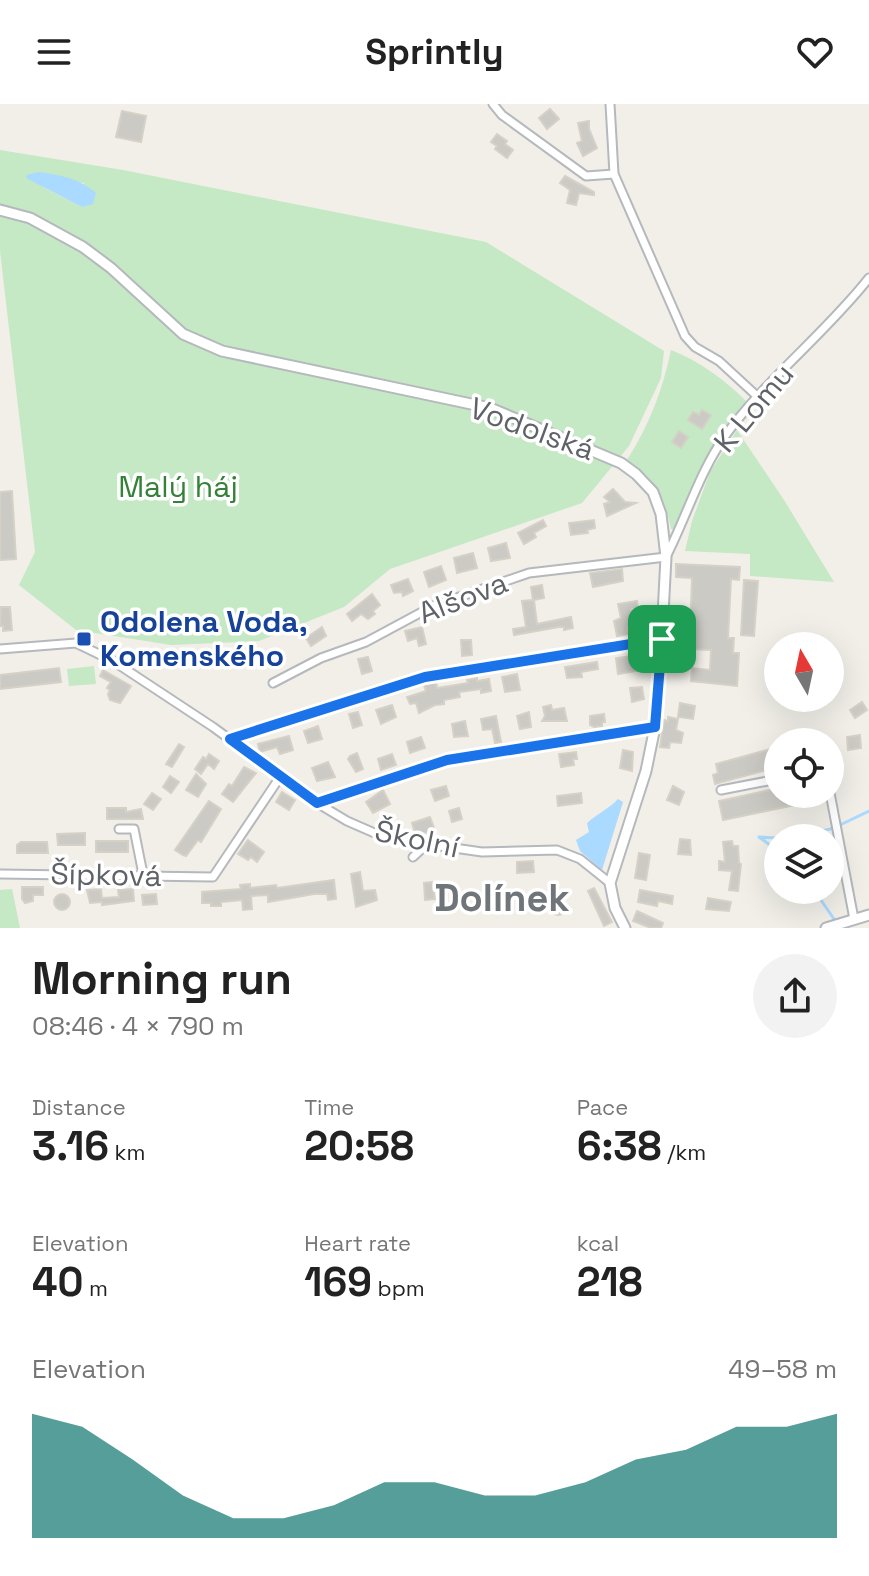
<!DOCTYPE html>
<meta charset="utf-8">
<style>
:root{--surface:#fff;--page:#f2f2f2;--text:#222;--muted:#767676;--accent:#0f766e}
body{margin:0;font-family:"Space Grotesk",sans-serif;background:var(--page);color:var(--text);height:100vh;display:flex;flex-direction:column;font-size:30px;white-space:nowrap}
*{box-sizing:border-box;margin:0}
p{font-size:26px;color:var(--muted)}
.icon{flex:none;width:44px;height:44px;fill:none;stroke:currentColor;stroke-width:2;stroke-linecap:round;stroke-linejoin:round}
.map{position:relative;height:824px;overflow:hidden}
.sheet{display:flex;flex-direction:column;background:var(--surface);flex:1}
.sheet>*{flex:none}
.needle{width:52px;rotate:351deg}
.fabs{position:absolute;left:764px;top:528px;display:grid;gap:16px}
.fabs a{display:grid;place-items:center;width:80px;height:80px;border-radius:50%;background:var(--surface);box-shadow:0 8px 32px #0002;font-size:40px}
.pin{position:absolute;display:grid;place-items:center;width:68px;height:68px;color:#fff;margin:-34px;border-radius:16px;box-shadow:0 4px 12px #0006}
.round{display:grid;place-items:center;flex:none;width:84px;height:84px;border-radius:42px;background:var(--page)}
.summary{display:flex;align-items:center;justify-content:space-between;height:136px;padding:0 32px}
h1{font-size:44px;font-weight:600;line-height:60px}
.stats{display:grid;grid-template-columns:repeat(3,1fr);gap:12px;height:136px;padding:8px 32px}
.stats div{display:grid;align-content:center}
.stats b{font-size:40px;font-weight:600}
.stats small{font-size:22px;font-weight:400}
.stats p{font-size:22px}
.chart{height:224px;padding:16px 32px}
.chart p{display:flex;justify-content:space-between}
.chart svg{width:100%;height:144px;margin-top:8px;fill:var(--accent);opacity:.7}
header{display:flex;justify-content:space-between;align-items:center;height:104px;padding:0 32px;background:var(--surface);font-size:36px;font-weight:600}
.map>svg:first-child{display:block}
.green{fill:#c5e8c5;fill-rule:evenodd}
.water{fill:#aadaff}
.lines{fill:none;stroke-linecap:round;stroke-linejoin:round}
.stream{stroke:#aadaff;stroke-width:3}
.building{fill:#cccac5;stroke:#d6d1c6;stroke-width:2}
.minor-casing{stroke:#b5b8bc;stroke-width:11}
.tertiary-casing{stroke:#b5b8bc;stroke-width:13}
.minor{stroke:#fff;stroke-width:7}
.tertiary{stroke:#fff;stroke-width:9}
.route-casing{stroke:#fff;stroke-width:16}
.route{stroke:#1a73e8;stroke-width:10}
.transit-dot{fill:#1a4fb4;stroke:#fff;stroke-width:3}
.labels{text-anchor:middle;stroke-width:7;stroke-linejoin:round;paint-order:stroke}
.street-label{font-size:30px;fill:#5f6368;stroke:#fff}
.park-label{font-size:30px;fill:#348238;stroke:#fff}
.transit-label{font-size:30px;font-weight:bold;fill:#164399;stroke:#fff;text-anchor:start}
.district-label{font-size:38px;font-weight:bold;fill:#70757a;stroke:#fff}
</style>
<header><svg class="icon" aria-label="menu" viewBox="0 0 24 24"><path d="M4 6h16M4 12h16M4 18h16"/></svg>Sprintly<svg class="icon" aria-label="heart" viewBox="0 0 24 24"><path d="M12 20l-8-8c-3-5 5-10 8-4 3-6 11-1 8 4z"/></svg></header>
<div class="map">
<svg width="869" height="824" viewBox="0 0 869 824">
<rect width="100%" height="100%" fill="#f1efe8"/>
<g class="green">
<path d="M 0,46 L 123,66 L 486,138 L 664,247 L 661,274 L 629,342 L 582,399 L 390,465 L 344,503 L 259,537 L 171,541 L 76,526 L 19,481 L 35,448 L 0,147 ZM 84,79 L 82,103 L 43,83 Z"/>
<path d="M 671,246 C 701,258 725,276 748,299 L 714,340 L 676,426 L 671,425 C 665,394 654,373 627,356 C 649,322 663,285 671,246 Z"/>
<polygon points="737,326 784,396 834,478 750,472 750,450 685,447 692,417 710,368"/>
<polygon points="94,562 96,580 69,582 67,565"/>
<polygon points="12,785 20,824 0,824 0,786"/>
</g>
<g class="water">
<path d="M 38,68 C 61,71 78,74 96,89 L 93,100 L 82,103 L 26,74 L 27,71 Z"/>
<path d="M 618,695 L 623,698 L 602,766 L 580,747 L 576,736 L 589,728 L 587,719 C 598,709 609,705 618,695 Z"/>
</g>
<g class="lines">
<g class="stream">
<polyline points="840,721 869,707"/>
<polyline points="778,734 759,733 778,747"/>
<polyline points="793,734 834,724"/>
<polyline points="814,786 834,815"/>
</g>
</g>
<g class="building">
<polygon points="550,5 559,15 547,25 539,14"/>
<polygon points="122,7 146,12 141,38 116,33"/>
<polygon points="589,17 589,25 597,44 583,52 577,39 582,37 578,19"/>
<polygon points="497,30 507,37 505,40 513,46 507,54 495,45 497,42 491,38"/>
<polygon points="565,72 594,88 594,91 579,89 576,101 567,99 570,86 560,79"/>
<polygon points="702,306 711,311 702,325 688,316 693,308 699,311"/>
<polygon points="679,327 688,333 681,344 672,338"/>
<polygon points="613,385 625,398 636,399 607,412 604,400 610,398 604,393"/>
<polygon points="12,387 16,455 0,456 0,388"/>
<polygon points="543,416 546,422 534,429 536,433 524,440 518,429"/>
<polygon points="594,416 595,424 587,426 588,429 571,431 569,419"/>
<polygon points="506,439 510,454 491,457 488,444"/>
<polygon points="473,449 477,464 457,469 454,454"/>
<polygon points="676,460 740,463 739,476 731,475 728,534 734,534 733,549 739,549 737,582 691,577 692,564 710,566 711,546 689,545 689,564 678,563 679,532 690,532 692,474 676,473"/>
<polygon points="441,462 446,476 429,483 424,468"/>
<polygon points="622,465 623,477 593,483 590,469"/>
<polygon points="408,475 413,487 403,492 402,488 394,489 391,481"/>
<polygon points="744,476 758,477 754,532 741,531"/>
<polygon points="542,481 544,494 534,496 537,520 571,513 573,524 564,526 564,523 559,523 514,531 513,525 526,523 522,497 533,496 531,483"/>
<polygon points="372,490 380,501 373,507 375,510 368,515 361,510 352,517 347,510"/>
<polygon points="637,497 638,504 631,505 633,517 630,518 631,523 627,524 628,530 617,532 614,517 621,514 618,500"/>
<polygon points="1,503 10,503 12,526 3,527 3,522 0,522"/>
<polygon points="322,523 326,532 311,542 306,534"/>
<polygon points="422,523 426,540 419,542 417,534 408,537 405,527"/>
<polygon points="461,536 471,536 472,551 462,552"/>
<polygon points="639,551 642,566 618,570 616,554"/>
<polygon points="368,553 372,567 362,570 358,555"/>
<polygon points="597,558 598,565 581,568 582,573 567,574 565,563"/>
<polygon points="59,564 61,578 0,585 0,571"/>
<polygon points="103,566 131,582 120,599 110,596 108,590 110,586 107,584 111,578 100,572"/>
<polygon points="517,570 520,586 505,588 502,573"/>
<polygon points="477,574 477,577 489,575 491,587 481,589 481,585 459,588 460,593 444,596 444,600 435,601 419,609 416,599 410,600 407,593 426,587 424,581 436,578 437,584 468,579 467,576"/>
<polygon points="642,583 644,595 632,598 630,584"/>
<polygon points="862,598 867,606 855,614 850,606"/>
<polygon points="680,599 695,602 693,615 678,613"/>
<polygon points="392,601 396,613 381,620 376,606"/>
<polygon points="551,601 552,606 564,604 567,617 542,617 545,612 543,603"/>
<polygon points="358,608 362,621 353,624 349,610"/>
<polygon points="529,608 531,623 520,625 517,612"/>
<polygon points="604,610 605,618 602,618 602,622 594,623 590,621 590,612"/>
<polygon points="496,612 501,638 495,639 492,625 483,626 481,615"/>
<polygon points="668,613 678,615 676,626 683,629 681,639 670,638 669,644 660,643 664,616 668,617"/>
<polygon points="465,617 468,632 454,633 452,620"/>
<polygon points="318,622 322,635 308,639 304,627"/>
<polygon points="860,631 861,644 848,646 847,633"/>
<polygon points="289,632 293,646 280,650 277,643 260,648 258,640"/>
<polygon points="421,633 425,644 410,649 407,638"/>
<polygon points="179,640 184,643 172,663 166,660"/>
<polygon points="778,643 778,663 715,680 713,671 718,669 716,660"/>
<polygon points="623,646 633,648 632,667 620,664"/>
<polygon points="576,648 577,655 573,655 574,661 561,663 559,650"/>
<polygon points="357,649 363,665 356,668 348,655 350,652"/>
<polygon points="209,650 219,657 214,665 208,660 201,670 195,665 203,653 206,655"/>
<polygon points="392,650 396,661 381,666 378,655"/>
<polygon points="328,658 335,673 317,677 312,664"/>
<polygon points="244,663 256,669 233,698 222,690 229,680 232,682"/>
<polygon points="196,670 206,680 198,693 186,686"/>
<polygon points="170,672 179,678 171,689 163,683"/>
<polygon points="446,682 449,692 435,697 431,686"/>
<polygon points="673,682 684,688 679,701 667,696"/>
<polygon points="774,685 778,685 778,690 812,690 814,697 723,716 719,697"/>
<polygon points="383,686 390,700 373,709 366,698"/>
<polygon points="282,688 295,696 289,706 276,698"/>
<polygon points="152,689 161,695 153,706 144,700"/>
<polygon points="581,689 582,699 558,702 557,692"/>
<polygon points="209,697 221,705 201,738 198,736 186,752 183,751 175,746"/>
<polygon points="107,704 126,704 126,708 141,705 143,715 107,715"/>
<polygon points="459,704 462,715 452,718 449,707"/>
<polygon points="430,713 435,726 422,730 421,727 415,729 412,719"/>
<polygon points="85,729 85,741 58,741 57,730"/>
<polygon points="680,735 690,736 691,751 678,750"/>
<polygon points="248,736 264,748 257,758 251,753 248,756 238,750"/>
<rect x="96" y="737" width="32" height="11"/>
<polygon points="732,737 733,742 738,742 739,759 741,760 738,787 729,786 732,767 719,766 719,757 725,758 723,738"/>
<polygon points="21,738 47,738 48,749 17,749 17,741"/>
<polygon points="639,749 650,751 646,776 635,774"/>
<polygon points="533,757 534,768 517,769 517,758"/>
<polygon points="360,768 363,787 375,786 377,796 356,803 351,770"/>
<polygon points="334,776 336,795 328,796 327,790 314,790 268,798 268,791 251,792 252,805 243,806 242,796 221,798 221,802 211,802 211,799 202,799 202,788 241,785 240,781 250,780 250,784 276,781 277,784"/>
<polygon points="432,778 435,795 425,796 424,779"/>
<polygon points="22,783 43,783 43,791 33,791 33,797 25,799 22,795"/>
<polygon points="594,784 612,818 604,822 588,787"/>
<polygon points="101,785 102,794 119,793 118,786 133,785 134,797 102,801 102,798 90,799 87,786"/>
<polygon points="640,786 673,792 672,800 658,797 657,802 638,798"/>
<circle cx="62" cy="798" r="8"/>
<polygon points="156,790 157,800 143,801 142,791"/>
<polygon points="708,794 731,798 729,807 706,805"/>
<circle cx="558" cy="804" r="7"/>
<polygon points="637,807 663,819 661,824 651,824 633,817"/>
</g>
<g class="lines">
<defs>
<g id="minor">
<polyline points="493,0 502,11 586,72 614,70"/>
<polyline points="610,0 614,70 685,232 695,243 719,257 758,293"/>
<polyline points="0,545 76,539 113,557 213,623 317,699 347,717 379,731 405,737 482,748 557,746 580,755 610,779"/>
<path d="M 273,579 L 321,554 L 366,538 L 433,502 L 529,469 L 666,453 C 686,414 699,369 725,332 C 767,274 825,230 869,174"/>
<polyline points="230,635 425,573 662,535"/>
<polyline points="721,686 778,675"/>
<polyline points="830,689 854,815"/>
<polyline points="317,699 447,656 655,623"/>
<polyline points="119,725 134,725 143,770"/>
<polyline points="413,753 427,740"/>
<polyline points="0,770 213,773 280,673"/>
</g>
<g id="tertiary">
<polyline points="0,106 30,114 83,143 111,164 183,230 222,247 490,304 621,359 636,370 653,388 661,410 666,453 659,587 655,623 646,667 610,779 615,804 625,824"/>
<polyline points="826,824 869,811"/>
</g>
</defs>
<use href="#minor" class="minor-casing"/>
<use href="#tertiary" class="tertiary-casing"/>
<use href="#minor" class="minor"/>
<use href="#tertiary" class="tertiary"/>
</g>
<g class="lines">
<defs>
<polygon id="route" points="662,535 655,623 447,656 317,699 230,635 425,573"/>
</defs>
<use href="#route" class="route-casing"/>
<use href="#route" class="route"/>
</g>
<rect class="transit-dot" x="76" y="527" width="16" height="16" rx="4"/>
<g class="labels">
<g class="street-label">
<text transform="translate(754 304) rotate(-50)" y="10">K Lomu</text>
<text transform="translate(532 325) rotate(20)" y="10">Vodolská</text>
<text transform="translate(463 494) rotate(-21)" y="10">Alšova</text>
<text transform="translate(417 735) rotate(12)" y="10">Školní</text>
<text transform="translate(106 771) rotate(1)" y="10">Šípková</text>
</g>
<g class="park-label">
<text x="178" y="393">Malý háj</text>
</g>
<g class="transit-label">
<text x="100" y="528">Odolena Voda,<tspan x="100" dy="34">Komenského</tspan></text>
</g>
<g class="district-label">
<text x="502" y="807">Dolínek</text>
</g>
</g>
</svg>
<div class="fabs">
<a><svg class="needle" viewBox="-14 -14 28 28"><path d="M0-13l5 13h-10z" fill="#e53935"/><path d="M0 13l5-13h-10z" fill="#767676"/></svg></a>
<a><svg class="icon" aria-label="locate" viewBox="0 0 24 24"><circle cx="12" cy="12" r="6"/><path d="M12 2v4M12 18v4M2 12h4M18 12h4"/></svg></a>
<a><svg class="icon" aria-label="layers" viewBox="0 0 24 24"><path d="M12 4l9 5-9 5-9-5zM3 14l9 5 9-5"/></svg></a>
</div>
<div class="pin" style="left:662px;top:535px;background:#1e9e55"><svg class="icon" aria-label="arrive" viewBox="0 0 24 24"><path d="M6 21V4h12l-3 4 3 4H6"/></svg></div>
</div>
<section class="sheet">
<div class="summary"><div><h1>Morning run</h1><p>08:46 · 4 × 790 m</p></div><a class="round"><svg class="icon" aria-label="share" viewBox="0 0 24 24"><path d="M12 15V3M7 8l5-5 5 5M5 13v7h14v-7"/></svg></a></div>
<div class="stats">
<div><p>Distance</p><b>3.16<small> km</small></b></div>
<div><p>Time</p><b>20:58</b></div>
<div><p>Pace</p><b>6:38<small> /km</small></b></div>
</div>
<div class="stats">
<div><p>Elevation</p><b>40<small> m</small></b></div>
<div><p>Heart rate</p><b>169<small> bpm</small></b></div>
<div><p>kcal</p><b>218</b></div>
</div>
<div class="chart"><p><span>Elevation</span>49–58 m</p>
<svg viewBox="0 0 160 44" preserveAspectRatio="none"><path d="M0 44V6L10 10L20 20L30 31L40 38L50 38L60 34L70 27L80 27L90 31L100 31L110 27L120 20L130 17L140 10L150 10L160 6V44z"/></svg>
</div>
</section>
